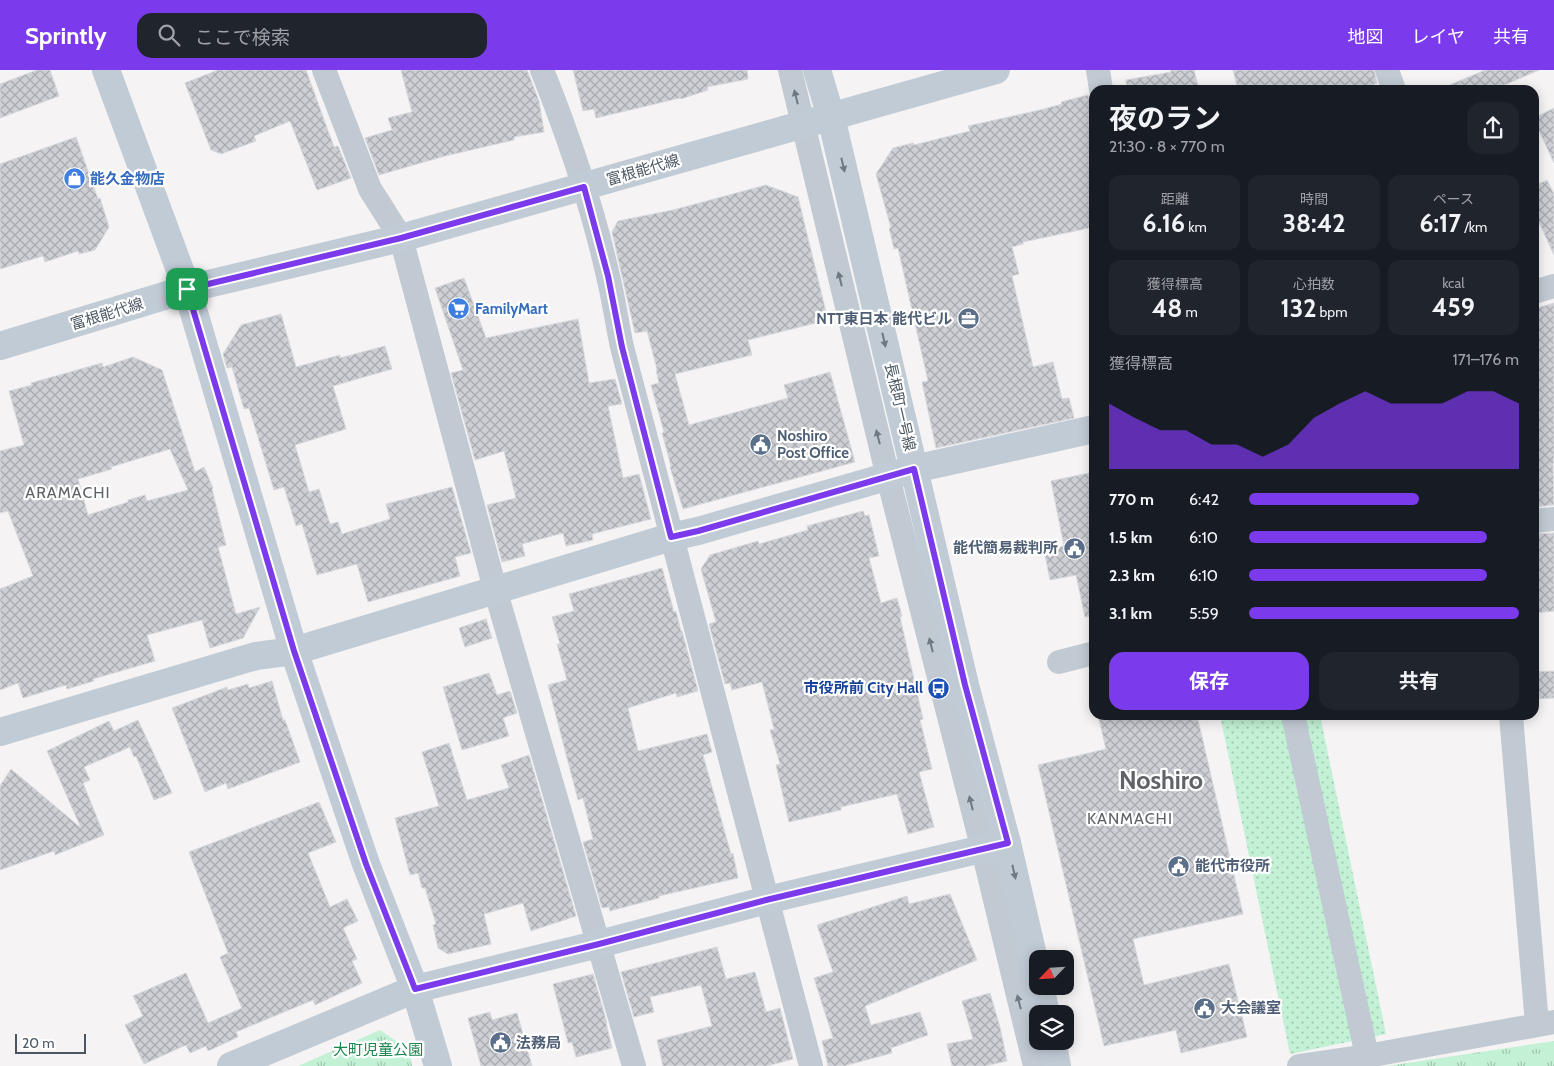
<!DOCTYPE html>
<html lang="ja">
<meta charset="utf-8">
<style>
:root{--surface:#171b24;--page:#20242c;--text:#f1f3f6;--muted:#9ea1a6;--accent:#7c3aed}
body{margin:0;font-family:Cabin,"Noto Sans JP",sans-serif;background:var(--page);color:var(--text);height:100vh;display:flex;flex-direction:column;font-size:19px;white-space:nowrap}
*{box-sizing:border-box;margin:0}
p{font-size:16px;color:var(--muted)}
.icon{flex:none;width:28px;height:28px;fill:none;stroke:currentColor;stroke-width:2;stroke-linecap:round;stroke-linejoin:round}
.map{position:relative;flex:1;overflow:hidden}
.panel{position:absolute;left:1089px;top:15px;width:450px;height:635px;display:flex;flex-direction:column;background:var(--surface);border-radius:15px;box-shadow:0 2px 12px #0003}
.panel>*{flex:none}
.needle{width:32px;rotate:245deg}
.fabs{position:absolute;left:1029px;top:880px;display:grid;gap:10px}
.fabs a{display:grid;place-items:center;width:45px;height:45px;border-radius:10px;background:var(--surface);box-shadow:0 2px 12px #0003;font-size:25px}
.scale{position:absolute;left:15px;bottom:12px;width:71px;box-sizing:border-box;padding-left:5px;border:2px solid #4a5661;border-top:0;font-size:14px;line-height:18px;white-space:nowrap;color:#4a5661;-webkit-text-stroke:4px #fff;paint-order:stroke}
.pin{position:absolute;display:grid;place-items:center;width:42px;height:42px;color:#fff;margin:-21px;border-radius:10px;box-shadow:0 2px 8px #0006}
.round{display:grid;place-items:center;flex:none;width:52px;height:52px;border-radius:15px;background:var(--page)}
.head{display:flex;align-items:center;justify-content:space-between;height:85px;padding:0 20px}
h1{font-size:28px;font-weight:700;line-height:38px}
.metrics{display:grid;grid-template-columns:repeat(3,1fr);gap:8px;height:85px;padding:5px 20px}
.metrics div{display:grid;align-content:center;border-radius:12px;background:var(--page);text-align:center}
.metrics b{font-size:25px;font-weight:700}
.metrics small{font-size:14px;font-weight:400}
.metrics p{font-size:14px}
.chart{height:140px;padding:10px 20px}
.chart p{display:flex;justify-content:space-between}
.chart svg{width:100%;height:90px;margin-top:5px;fill:var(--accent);opacity:.7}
.action{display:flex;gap:10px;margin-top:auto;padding:10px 20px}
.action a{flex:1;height:58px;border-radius:15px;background:var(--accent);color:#fff;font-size:20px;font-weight:700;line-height:58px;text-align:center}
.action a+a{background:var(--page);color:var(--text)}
ul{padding:0 20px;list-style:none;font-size:16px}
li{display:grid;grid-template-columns:80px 60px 1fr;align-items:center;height:38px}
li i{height:12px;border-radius:6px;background:var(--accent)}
header{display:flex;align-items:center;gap:30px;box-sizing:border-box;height:70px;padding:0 25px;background:var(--accent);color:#fff}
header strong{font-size:24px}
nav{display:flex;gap:28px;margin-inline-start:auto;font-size:18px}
.search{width:350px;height:45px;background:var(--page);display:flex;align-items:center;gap:12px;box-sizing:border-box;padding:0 18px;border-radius:15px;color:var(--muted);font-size:19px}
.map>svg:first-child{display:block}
.grass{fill:url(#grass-dots)}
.park{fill:url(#park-tufts)}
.building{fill:url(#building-cross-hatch);stroke:#d7d9de;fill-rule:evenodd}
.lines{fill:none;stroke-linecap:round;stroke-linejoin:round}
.street{stroke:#c1cad2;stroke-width:24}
.secondary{stroke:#c1cbd6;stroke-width:28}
.oneway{fill:#6e7983}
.oneway2{fill:#6e7984}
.route-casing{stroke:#fff;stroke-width:10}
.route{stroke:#7c3aed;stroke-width:6}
.labels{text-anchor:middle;stroke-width:4.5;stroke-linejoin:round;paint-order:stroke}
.street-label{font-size:15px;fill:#4a5661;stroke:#fff}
.shop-label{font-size:15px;font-weight:bold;fill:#366cbe;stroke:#fff;text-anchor:start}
.service-label{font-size:15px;font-weight:bold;fill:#4e5e75;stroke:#fff;text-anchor:start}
.transit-label{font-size:15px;font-weight:bold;fill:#164399;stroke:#fff;text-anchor:end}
.park-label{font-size:15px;fill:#17864f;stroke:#fff}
.neighbourhood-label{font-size:16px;letter-spacing:1px;fill:#5f6368;stroke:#fff}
.town-label{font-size:25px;font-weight:bold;fill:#5f6368;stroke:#fff}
</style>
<header>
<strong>Sprintly</strong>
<div class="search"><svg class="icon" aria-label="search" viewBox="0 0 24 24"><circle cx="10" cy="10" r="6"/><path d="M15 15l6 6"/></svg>ここで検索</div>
<nav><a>地図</a><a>レイヤ</a><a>共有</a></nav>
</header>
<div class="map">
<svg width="1554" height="996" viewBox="0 0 1554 996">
<defs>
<pattern id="grass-dots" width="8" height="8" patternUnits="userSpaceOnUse" patternTransform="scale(1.25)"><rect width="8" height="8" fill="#c3f1d5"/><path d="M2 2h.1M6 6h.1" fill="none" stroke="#a0c6b0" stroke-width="1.8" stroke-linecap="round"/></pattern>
<pattern id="park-tufts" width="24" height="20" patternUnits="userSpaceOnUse" patternTransform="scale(1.25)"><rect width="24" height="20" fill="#c3f1d5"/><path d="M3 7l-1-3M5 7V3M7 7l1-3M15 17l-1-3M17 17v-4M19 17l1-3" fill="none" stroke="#a0c6b0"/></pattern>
<pattern id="building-cross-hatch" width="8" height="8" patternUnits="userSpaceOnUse" patternTransform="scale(1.25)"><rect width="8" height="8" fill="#cdcfd5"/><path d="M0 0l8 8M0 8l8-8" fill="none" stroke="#a8abb0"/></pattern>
</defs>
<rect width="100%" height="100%" fill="#f5f3f3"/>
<polygon class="grass" points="1220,645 1320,645 1386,964 1290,984"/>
<g class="park">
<polygon points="380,960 409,980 412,996 298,996"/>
<polygon points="1554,971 1554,996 1387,996"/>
</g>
<g class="building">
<polygon points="37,0 50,0 59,26 0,48 0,14"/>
<polygon points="218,0 306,0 334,77 338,76 351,108 317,120 290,51 254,66 256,71 221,84 211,80 185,13"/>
<polygon points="401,0 527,0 539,31 544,62 514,67 514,70 445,86 379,105 365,68 392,60 388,48 412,42"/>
<polygon points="573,0 747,0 748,9 707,17 708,20 681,29 680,28 596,48 594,39 583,41"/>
<polygon points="1171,0 1194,0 1199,20 1127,20 1126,10 1171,2"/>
<polygon points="1233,0 1374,0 1377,13 1359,20 1238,20"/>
<polygon points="1485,0 1539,0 1493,20 1438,20"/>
<polygon points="1088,25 1094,50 1094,157 1023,172 1023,174 1012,177 1019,204 1012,206 1033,297 1053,292 1062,329 1069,328 1074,348 936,378 922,312 928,311 898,178 894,179 889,158 891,158 876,104 893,78 913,73 914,75 970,61 968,56 1040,40 1062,34 1061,32"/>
<polygon points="1554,38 1554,93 1534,50 1534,48"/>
<polygon points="76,67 98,129 100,128 109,157 95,180 79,184 78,181 45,192 43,186 0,199 0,94"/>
<polygon points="1547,110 1554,124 1554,185 1534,141 1534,116"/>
<polygon points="766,115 798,127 828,250 748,270 752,285 675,304 689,355 788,328 784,315 830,302 855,392 683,439 670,397 671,396 662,363 664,362 651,315 659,313 656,300 657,299 647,261 635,263 612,162 618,151 673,140"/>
<polygon points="464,208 486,268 578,249 589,313 615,309 622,334 608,336 623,408 639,404 651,449 592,464 593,470 566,476 563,463 522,474 525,486 502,492 487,435 516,428 504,381 475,390 451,303 463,300 435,218"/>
<polygon points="1554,233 1554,393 1553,393 1554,435 1534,437 1534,239"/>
<polygon points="281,244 296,297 340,285 340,288 385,276 392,299 333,316 346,359 295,375 309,422 319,419 330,454 338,452 342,464 390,449 386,434 452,417 471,483 455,487 460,506 368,532 357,494 317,505 302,454 296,456 284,417 274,420 249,338 244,339 232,297 227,298 223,284 241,255"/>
<path d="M 133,287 L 162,300 L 195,402 L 204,397 L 213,418 L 212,419 L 226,475 L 218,477 L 236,544 L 260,537 L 243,568 L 210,578 L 202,550 L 147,565 L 155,591 L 93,609 L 94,611 L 67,619 L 66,615 L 23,628 L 18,613 L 0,620 L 0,519 L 33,506 L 8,441 L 0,443 L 0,381 L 24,375 L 9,321 L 32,315 L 31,313 L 102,293 L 103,297 ZM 170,379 L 188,420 L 147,431 L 145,425 L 128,430 L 128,432 L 88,445 L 78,409 L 112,399 L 111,397 Z"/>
<polygon points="1094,402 1094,546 1085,547 1076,505 1050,510 1044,480 1064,476 1051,411"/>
<polygon points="863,441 865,446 869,445 879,486 869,488 881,533 897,528 902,546 900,547 923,649 920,650 932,699 919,702 934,757 908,764 897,724 841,737 841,740 789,752 776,695 780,694 770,660 774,659 762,612 732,620 730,613 725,614 709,554 716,552 701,499 710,485 758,471 759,474 808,460 807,456"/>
<polygon points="1554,463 1554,541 1534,543 1534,464"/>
<polygon points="662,498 674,542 676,541 681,561 682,561 698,621 677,627 676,623 628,638 638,681 707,664 712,682 703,685 731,784 733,783 738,808 659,826 659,828 610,841 609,837 602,838 583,772 593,769 583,728 578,730 548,615 567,610 557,574 560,574 552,547 574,541 569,524"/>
<polygon points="486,549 492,568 465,577 459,558"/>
<polygon points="1554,601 1554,628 1534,629 1534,602"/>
<polygon points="489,603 497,625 510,621 517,643 503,648 509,666 462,680 443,617"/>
<polygon points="272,611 283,650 285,650 300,692 228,719 226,713 205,722 172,638 227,617 228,620 248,614 249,618"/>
<polygon points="1098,645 1197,645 1243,844 1133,869 1144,915 1229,894 1247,967 1181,983 1176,960 1104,976 1038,695 1106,679"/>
<polygon points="138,650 172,723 154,730 136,686 134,687 130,677 84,697 90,710 83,713 104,765 55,785 54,781 0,800 0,716 11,699 81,758 47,681 109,651 114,661"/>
<polygon points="449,673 467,730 509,718 501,695 529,685 576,846 531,861 523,833 484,844 491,874 448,884 438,878 433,855 436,854 425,818 422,818 418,803 410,805 395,748 439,736 422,682"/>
<polygon points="319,732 336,772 308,783 330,837 347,829 358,851 343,858 357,889 352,891 362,913 315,935 313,930 236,962 238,967 208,981 206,976 190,983 186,975 144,994 125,955 143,946 133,926 186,903 208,953 242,938 220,887 228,883 189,782"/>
<polygon points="950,824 977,890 865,936 871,955 920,942 928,965 891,978 892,983 844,996 828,996 822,971 833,968 814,908 833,902 817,855 907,826 909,834"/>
<polygon points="717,877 726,909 755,902 766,942 780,938 793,989 767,996 663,996 657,970 712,956 701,915 650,927 654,942 634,947 621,902"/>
<polygon points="593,904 607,953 606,953 612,978 576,987 572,972 568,973 553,914"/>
<polygon points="990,923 1000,957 1007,991 985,996 952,996 947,974 973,969 962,931"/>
<polygon points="490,942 492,950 517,943 532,996 481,996 468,948"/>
</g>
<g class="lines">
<g class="street">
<polyline points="324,0 370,119 401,168 495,519 634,996"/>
<path d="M 542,0 C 569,67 592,135 608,206 C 614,230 617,254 622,277 L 811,996"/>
<polyline points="790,0 888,407 983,780 1035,996"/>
<polyline points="1098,0 1101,20"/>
<polyline points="1387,0 1394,20"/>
<polyline points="1534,222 1554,216"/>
<polyline points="1534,451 1554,449"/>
<polyline points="1059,592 1094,583"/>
<polyline points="1293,645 1367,986"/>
<polyline points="1511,645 1537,954"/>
<polyline points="1299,996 1367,986 1554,952"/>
</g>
<g class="secondary">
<polyline points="106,0 187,219 294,581 366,794 415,919 438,996"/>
<polyline points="817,0 831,47 965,615 1007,773 1038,907"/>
<polyline points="0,276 187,219 401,168 996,0"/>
<polyline points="0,662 256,586 294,581 671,467 698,461 914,399 1094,359"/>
<polyline points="1040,916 1046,944"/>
<polyline points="1052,971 1057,996"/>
<polyline points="231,996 415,919 599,874 767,830 1007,773"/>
</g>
</g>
<defs><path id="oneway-solid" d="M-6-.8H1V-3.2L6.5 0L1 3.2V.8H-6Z" transform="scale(1.25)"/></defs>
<g class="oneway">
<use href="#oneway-solid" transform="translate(796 27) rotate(-104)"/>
<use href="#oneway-solid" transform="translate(840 209) rotate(-104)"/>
<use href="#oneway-solid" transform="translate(878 367) rotate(-104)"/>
<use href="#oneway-solid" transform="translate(931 575) rotate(-104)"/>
<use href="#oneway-solid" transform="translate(971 733) rotate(-104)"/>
<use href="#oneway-solid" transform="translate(1019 932) rotate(-104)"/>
</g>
<g class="oneway2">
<use href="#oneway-solid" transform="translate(843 95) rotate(77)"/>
<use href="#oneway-solid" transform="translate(884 270) rotate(77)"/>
<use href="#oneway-solid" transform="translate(1014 802) rotate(77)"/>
</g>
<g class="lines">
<defs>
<polygon id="route" points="584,117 608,206 622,277 671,467 698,461 914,399 965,615 1008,773 766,830 599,874 415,919 366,794 294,581 187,219 401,168"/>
</defs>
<use href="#route" class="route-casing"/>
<use href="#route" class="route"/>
</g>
<defs>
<symbol id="shop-disc" viewBox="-11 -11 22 22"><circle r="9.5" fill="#3f7fe0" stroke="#fff"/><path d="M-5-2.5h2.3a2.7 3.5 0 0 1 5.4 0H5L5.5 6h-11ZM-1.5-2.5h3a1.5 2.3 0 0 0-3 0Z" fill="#fff"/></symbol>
<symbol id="supermarket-disc" viewBox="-11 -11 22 22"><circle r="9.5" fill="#3f7fe0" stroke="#fff"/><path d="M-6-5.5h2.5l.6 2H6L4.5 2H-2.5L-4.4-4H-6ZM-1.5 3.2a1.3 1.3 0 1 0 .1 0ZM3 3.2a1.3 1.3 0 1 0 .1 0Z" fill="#fff"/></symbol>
<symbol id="office-disc" viewBox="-11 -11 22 22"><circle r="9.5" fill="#5c6f8a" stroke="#fff"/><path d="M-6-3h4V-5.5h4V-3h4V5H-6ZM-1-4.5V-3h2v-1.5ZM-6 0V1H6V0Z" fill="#fff"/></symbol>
<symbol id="civic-disc" viewBox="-11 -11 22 22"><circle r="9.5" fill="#5c6f8a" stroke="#fff"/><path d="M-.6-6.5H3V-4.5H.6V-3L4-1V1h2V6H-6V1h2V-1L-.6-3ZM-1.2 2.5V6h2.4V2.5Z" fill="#fff"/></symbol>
<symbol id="bus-disc" viewBox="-11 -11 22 22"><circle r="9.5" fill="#1a4fb4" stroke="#fff"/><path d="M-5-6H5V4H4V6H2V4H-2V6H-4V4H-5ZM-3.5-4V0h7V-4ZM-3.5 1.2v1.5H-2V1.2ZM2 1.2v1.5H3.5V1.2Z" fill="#fff"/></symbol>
</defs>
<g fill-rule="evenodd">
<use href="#shop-disc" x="62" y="96" width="25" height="25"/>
<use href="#supermarket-disc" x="446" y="226" width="25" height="25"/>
<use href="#office-disc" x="956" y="236" width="25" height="25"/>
<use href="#civic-disc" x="748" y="362" width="25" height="25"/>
<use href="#civic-disc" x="1062" y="466" width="25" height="25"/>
<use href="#bus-disc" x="926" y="606" width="25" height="25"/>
<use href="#civic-disc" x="1166" y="784" width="25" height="25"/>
<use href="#civic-disc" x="1192" y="926" width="25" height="25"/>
<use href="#civic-disc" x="488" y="960" width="25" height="25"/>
</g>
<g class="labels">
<g class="street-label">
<text transform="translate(643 100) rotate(-16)" y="5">富根能代線</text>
<text transform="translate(107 244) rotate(-17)" y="5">富根能代線</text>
<text transform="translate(900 337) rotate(77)" y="5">長根町一号線</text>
</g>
<g class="shop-label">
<text x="90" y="114">能久金物店</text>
<text x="475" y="244">FamilyMart</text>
</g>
<g class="service-label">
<text x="952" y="254" text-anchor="end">NTT東日本 能代ビル</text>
<text x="777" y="371">Noshiro<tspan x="777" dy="17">Post Office</tspan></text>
<text x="1058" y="483" text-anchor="end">能代簡易裁判所</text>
<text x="1195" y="801">能代市役所</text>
<text x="1221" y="943">大会議室</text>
<text x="516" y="978">法務局</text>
</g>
<g class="transit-label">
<text x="923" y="623">市役所前 City Hall</text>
</g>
<g class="park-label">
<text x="378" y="985">大町児童公園</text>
</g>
<g class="neighbourhood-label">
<text x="68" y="428">ARAMACHI</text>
<text x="1130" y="754">KANMACHI</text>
</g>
<g class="town-label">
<text x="1161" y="719">Noshiro</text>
</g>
</g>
</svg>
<div class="fabs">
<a><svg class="needle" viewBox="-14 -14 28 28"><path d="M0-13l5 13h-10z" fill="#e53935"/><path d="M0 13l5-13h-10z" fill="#9ea1a6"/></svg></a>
<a><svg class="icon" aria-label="layers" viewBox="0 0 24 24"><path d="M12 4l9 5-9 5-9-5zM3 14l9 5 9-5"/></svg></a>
</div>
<div class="scale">20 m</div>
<div class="pin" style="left:187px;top:219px;background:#1e9e55"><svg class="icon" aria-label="arrive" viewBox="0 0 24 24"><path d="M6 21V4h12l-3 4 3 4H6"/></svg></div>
<section class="panel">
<div class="head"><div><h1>夜のラン</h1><p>21:30 · 8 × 770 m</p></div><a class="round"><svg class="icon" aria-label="share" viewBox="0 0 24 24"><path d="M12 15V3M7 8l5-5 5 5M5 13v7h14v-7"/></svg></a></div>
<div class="metrics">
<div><p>距離</p><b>6.16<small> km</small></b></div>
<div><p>時間</p><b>38:42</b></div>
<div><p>ペース</p><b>6:17<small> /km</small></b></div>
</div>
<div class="metrics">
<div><p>獲得標高</p><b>48<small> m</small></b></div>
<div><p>心拍数</p><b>132<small> bpm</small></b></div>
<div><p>kcal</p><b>459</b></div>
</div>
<div class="chart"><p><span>獲得標高</span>171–176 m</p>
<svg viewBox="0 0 160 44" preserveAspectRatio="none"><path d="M0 44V12L10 19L20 25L30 25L40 32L50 32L60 38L70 32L80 19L90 12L100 6L110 12L120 12L130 12L140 6L150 6L160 12V44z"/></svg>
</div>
<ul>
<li><b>770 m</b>6:42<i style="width:63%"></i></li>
<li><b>1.5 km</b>6:10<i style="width:88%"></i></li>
<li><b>2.3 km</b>6:10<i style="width:88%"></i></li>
<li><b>3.1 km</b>5:59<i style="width:100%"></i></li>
</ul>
<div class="action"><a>保存</a><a>共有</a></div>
</section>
</div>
